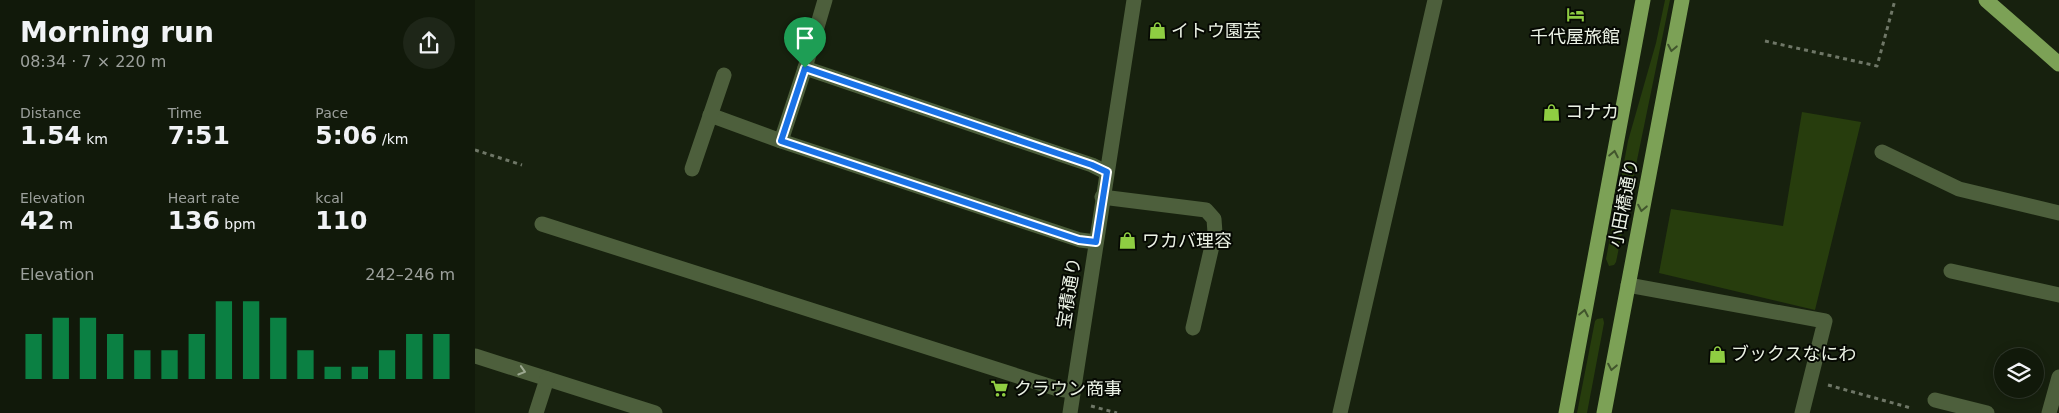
<!DOCTYPE html>
<meta charset="utf-8">
<style>
:root{--surface:#11190a;--page:#1e2618;--text:#f1f3f6;--muted:#9ca09c;--line:#30382b;--accent:#0b8043}
body{margin:0;font-family:"DejaVu Sans","Noto Sans JP",sans-serif;background:var(--page);color:var(--text);height:100vh;display:flex;flex-direction:column;font-size:19px;white-space:nowrap}
*{box-sizing:border-box;margin:0}
p{font-size:16px;color:var(--muted)}
.icon{flex:none;width:28px;height:28px;fill:none;stroke:currentColor;stroke-width:2;stroke-linecap:round;stroke-linejoin:round}
.map{position:relative;flex:1;overflow:hidden}
.sheet{display:flex;flex-direction:column;background:var(--surface);width:475px}
.sheet>*{flex:none}
.buttons{position:absolute;left:1519px;top:348px;display:grid;gap:10px}
.buttons a{display:grid;place-items:center;width:50px;height:50px;border-radius:50%;background:var(--surface);box-shadow:0 2px 12px #0003,0 0 0 1px var(--line);font-size:25px}
.pin{position:absolute;display:grid;place-items:center;width:42px;height:42px;color:#fff;margin:-51px -21px;border-radius:50% 50% 50% 0;rotate:-45deg;box-shadow:0 0 5px #0007}
.pin .icon{rotate:45deg}
.round{display:grid;place-items:center;flex:none;width:52px;height:52px;border-radius:26px;background:var(--page)}
.summary{display:flex;align-items:center;justify-content:space-between;height:85px;padding:0 20px}
h1{font-size:28px;font-weight:700;line-height:38px}
.stats{display:grid;grid-template-columns:repeat(3,1fr);gap:8px;height:85px;padding:5px 20px}
.stats div{display:grid;align-content:center}
.stats b{font-size:25px;font-weight:700}
.stats small{font-size:14px;font-weight:400}
.stats p{font-size:14px}
.chart{height:140px;padding:10px 20px}
.chart p{display:flex;justify-content:space-between}
.chart svg{width:100%;height:90px;margin-top:5px;stroke:var(--accent);stroke-width:6}
main{display:flex;flex:1;min-height:0}
.map>svg:first-child{display:block}
.green{fill:#273d0d}
.lines{fill:none;stroke-linecap:round;stroke-linejoin:round}
.path{stroke:#6f7767;stroke-width:3;stroke-dasharray:4 4;stroke-linecap:butt}
.minor{stroke:#4d5f3c;stroke-width:15}
.major{stroke:#7ca156;stroke-width:15}
.oneway{stroke:#41552c}
.oneway2{stroke:#9ca890}
.route-casing{stroke:#fff;stroke-width:10}
.route{stroke:#1a73e8;stroke-width:6}
.labels{text-anchor:middle;stroke-width:4;stroke-linejoin:round;paint-order:stroke}
.poi-label{font-size:18px;fill:#ebf2e5;stroke:#060903;text-anchor:start}
.street-label{font-size:18px;fill:#ebf2e5;stroke:#060903}
</style>
<main>
<section class="sheet">
<div class="summary"><div><h1>Morning run</h1><p>08:34 · 7 × 220 m</p></div><a class="round"><svg class="icon" aria-label="share" viewBox="0 0 24 24"><path d="M12 15V3M7 8l5-5 5 5M5 13v7h14v-7"/></svg></a></div>
<div class="stats">
<div><p>Distance</p><b>1.54<small> km</small></b></div>
<div><p>Time</p><b>7:51</b></div>
<div><p>Pace</p><b>5:06<small> /km</small></b></div>
</div>
<div class="stats">
<div><p>Elevation</p><b>42<small> m</small></b></div>
<div><p>Heart rate</p><b>136<small> bpm</small></b></div>
<div><p>kcal</p><b>110</b></div>
</div>
<div class="chart"><p><span>Elevation</span>242–246 m</p>
<svg viewBox="0 0 160 44" preserveAspectRatio="none"><path d="M5 44V22M15 44V14M25 44V14M35 44V22M45 44V30M55 44V30M65 44V22M75 44V6M85 44V6M95 44V14M105 44V30M115 44V38M125 44V38M135 44V30M145 44V22M155 44V22"/></svg>
</div>
</section>
<div class="map">
<svg width="1584" height="413" viewBox="0 0 1584 413">
<rect width="100%" height="100%" fill="#17210e"/>
<g class="green">
<polygon points="1190,0 1195,0 1141,262 1139,265 1134,266 1131,259 1153,141 1181,43"/>
<polygon points="1327,112 1386,122 1340,310 1184,273 1196,209 1308,226"/>
<polygon points="1128,318 1129,323 1112,413 1102,413 1120,321 1122,319"/>
</g>
<g class="lines">
<g class="path">
<polyline points="1290,41 1402,66 1420,0"/>
<polyline points="0,150 47,165"/>
<polyline points="1353,385 1436,408"/>
<polyline points="616,406 642,413"/>
</g>
<g class="minor">
<polyline points="330,68 617,165 631,172"/>
<polyline points="235,115 306,141 605,240 621,242"/>
<polyline points="306,141 330,68 350,0"/>
<polyline points="1407,152 1484,189 1584,213"/>
<polyline points="217,169 249,75"/>
<polyline points="627,197 731,210 739,219 740,233 718,328"/>
<polyline points="67,224 583,389 598,391"/>
<polyline points="1476,271 1584,295"/>
<polyline points="1153,285 1350,321 1327,413"/>
<polyline points="0,356 180,413"/>
<polyline points="1460,400 1512,413"/>
<polyline points="61,413 72,379"/>
<polyline points="595,413 659,0"/>
<polyline points="865,413 960,0"/>
<polyline points="1574,413 1584,377"/>
</g>
<g class="major">
<polyline points="1511,0 1584,64"/>
<polyline points="1091,413 1168,0"/>
<polyline points="1129,413 1207,0"/>
</g>
</g>
<defs><path id="oneway-chevron" d="M-2-3.5L2.5 0L-2 3.5" fill="none" stroke-width="1.6" stroke-linecap="round" stroke-linejoin="round" transform="scale(1.25)"/></defs>
<g class="oneway">
<use href="#oneway-chevron" transform="translate(1197 48) rotate(101)"/>
<use href="#oneway-chevron" transform="translate(1139 154) rotate(-79)"/>
<use href="#oneway-chevron" transform="translate(1167 208) rotate(101)"/>
<use href="#oneway-chevron" transform="translate(1109 313) rotate(-79)"/>
<use href="#oneway-chevron" transform="translate(1137 367) rotate(101)"/>
</g>
<use class="oneway2" href="#oneway-chevron" transform="translate(47 371) rotate(17)"/>
<g class="lines">
<defs>
<polygon id="route" points="330,68 617,165 632,172 621,242 604,240 306,141"/>
</defs>
<use href="#route" class="route-casing"/>
<use href="#route" class="route"/>
</g>
<defs>
<symbol id="hotel-bare" viewBox="-9 -9 18 18"><path d="M-6-4.5h1.5V1H6V5H4.5V3h-9V5H-6ZM-4 0a1.8 1.8 0 1 1 3.6 0ZM.5 0V-2.5h3Q6-2.5 6 0Z" fill="#8fcd42" stroke="#060903" stroke-width="2.5" paint-order="stroke"/></symbol>
<symbol id="shop-bare" viewBox="-9 -9 18 18"><path d="M-5-2.5h2.3a2.7 3.5 0 0 1 5.4 0H5L5.5 6h-11ZM-1.5-2.5h3a1.5 2.3 0 0 0-3 0Z" fill="#8fcd42" stroke="#060903" stroke-width="2.5" paint-order="stroke"/></symbol>
<symbol id="supermarket-bare" viewBox="-9 -9 18 18"><path d="M-6-5.5h2.5l.6 2H6L4.5 2H-2.5L-4.4-4H-6ZM-1.5 3.2a1.3 1.3 0 1 0 .1 0ZM3 3.2a1.3 1.3 0 1 0 .1 0Z" fill="#8fcd42" stroke="#060903" stroke-width="2.5" paint-order="stroke"/></symbol>
</defs>
<g fill-rule="evenodd">
<use href="#hotel-bare" x="1088" y="2" width="25" height="25"/>
<use href="#shop-bare" x="670" y="18" width="25" height="25"/>
<use href="#shop-bare" x="1064" y="100" width="25" height="25"/>
<use href="#shop-bare" x="640" y="228" width="25" height="25"/>
<use href="#shop-bare" x="1230" y="342" width="25" height="25"/>
<use href="#supermarket-bare" x="512" y="376" width="25" height="25"/>
</g>
<g class="labels">
<g class="poi-label">
<text x="696" y="37">イトウ園芸</text>
<text x="1100" y="43" text-anchor="middle">千代屋旅館</text>
<text x="1090" y="118">コナカ</text>
<text x="667" y="247">ワカバ理容</text>
<text x="1256" y="360">ブックスなにわ</text>
<text x="539" y="395">クラウン商事</text>
</g>
<g class="street-label">
<text transform="translate(1149 203) rotate(-79)" y="6">小田橋通り</text>
<text transform="translate(594 293) rotate(-81)" y="6">宝積通り</text>
</g>
</g>
</svg>
<div class="buttons">
<a><svg class="icon" aria-label="layers" viewBox="0 0 24 24"><path d="M12 4l9 5-9 5-9-5zM3 14l9 5 9-5"/></svg></a>
</div>
<div class="pin" style="left:330px;top:68px;background:#1e9e55"><svg class="icon" aria-label="arrive" viewBox="0 0 24 24"><path d="M6 21V4h12l-3 4 3 4H6"/></svg></div>
</div>
</main>
